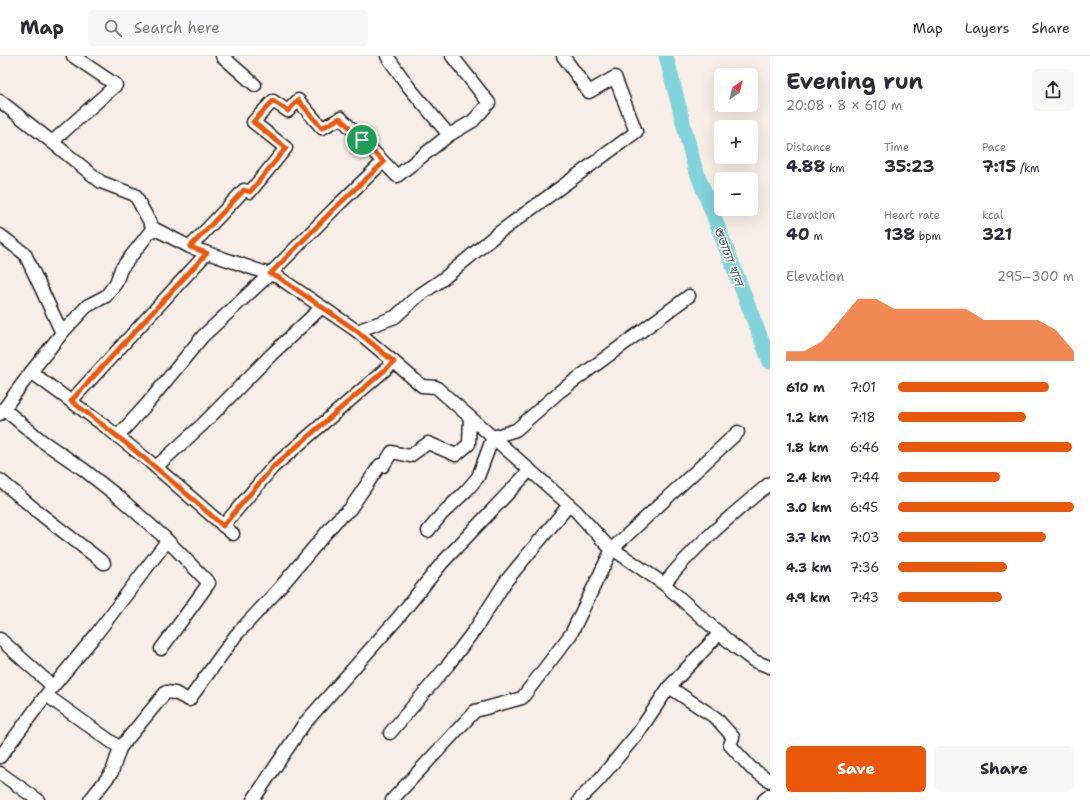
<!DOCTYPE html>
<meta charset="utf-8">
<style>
:root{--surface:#fff;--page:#f7f7f7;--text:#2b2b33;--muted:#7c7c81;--line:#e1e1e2;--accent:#ea580c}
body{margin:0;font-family:"Shantell Sans","Noto Sans Bengali",sans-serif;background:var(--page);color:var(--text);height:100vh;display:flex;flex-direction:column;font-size:15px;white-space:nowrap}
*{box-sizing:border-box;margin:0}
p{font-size:13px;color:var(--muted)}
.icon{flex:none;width:22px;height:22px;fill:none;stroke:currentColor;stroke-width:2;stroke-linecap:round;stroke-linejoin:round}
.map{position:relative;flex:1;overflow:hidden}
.sheet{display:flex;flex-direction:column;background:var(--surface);width:320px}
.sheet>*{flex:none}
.needle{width:26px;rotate:34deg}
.buttons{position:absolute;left:714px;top:12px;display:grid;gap:8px}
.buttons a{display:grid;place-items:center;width:44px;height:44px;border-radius:6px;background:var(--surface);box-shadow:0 4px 16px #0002;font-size:20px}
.pin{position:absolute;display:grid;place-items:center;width:34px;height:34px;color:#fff;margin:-17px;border:2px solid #fff;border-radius:50%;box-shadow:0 1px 4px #0007}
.round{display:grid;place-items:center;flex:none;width:42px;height:42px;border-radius:6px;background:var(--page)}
.headline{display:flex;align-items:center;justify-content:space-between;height:68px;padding:0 16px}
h1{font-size:22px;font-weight:700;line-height:30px}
.metrics{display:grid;grid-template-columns:repeat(3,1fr);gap:6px;height:68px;padding:4px 16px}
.metrics div{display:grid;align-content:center}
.metrics b{font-size:17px;font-weight:700}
.metrics small{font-size:11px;font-weight:400}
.metrics p{font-size:11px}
.chart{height:112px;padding:8px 16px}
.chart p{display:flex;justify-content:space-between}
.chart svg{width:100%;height:72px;margin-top:4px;fill:var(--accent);opacity:.7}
.cta{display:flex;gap:8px;margin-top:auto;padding:8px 16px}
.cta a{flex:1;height:46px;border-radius:6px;background:var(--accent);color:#fff;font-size:16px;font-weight:700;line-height:46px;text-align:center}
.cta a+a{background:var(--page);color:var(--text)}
ul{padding:0 16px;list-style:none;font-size:13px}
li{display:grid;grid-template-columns:64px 48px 1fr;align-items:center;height:30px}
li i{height:10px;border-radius:5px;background:var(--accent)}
header{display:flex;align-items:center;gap:24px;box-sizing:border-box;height:56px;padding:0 20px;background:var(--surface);border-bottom:1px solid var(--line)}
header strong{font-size:19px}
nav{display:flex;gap:22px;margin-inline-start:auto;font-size:14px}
.search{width:280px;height:36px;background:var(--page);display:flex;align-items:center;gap:10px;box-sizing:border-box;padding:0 14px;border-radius:6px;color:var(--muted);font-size:15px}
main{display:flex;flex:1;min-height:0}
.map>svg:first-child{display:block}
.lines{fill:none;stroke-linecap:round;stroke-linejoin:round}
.canal{stroke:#82d3db;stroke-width:15}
.street-casing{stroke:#1c1c1c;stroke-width:15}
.street{stroke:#fff;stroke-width:12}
.route-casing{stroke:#fff;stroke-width:8}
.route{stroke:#ea580c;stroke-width:5}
.labels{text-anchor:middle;stroke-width:3;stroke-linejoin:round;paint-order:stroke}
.water-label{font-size:13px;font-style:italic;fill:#405c5f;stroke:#fff}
</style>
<header>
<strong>Map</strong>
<div class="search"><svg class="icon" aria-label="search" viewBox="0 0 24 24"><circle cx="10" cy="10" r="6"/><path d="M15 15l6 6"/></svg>Search here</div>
<nav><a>Map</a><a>Layers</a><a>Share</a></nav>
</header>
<main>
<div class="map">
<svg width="770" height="744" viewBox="0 0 770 744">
<rect width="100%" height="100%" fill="#f7efe7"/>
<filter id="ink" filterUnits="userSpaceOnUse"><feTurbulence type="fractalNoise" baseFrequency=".025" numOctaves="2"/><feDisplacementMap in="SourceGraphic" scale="8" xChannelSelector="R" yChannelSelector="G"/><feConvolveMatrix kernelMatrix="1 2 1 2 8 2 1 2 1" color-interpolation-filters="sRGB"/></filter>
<g filter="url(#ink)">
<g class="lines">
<polyline class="canal" points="666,0 694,109 770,306"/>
<defs>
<g id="street">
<polyline points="222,0 255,29"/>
<polyline points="387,0 408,30 449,79"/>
<polyline points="0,45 52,86 101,126 135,139 153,172 190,191 278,221 357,275 394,306 422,330 436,331 576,455 607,489 664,528 734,590 754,605 770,611"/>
<polyline points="52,86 116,29 73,0"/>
<polyline points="0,179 25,198 62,277"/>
<polyline points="190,191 244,134 250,136 286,92 253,66 273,45 288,55 298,44 322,72 341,62 397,120 449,79 473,65 489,47 452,0"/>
<polyline points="357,275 395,261 418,240 443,223 497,178 636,76 615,21 589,36 563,0"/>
<polyline points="31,316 106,371 150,406 233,478"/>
<polyline points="71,345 207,197"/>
<polyline points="4,353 42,385 83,413 121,443 164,481 209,527 161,593"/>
<polyline points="0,358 31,316 62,277 87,250 106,240 116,227 121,213 153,172"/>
<polyline points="118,380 147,348 203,280 270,218 335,152 383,106"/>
<polyline points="156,411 202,369 271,299 322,251"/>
<polyline points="0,424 43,460 104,507"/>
<polyline points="223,470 273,411 394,306"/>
<polyline points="428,475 442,458 467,434 478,421 493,381 516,374 559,336 689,240"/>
<path d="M 664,528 C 694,490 733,458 770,427"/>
<polyline points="0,583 48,626"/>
<polyline points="669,631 716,662 733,681 730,689 751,712 770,725"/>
<polyline points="46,639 94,581 167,485"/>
<polyline points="390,677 448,609 476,572 506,525 569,449"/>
<polyline points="0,701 46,639 120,692 166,636 175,637 189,644 236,579 277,535 337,464 350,453 380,409 383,410 392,396 410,400 428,387 456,399 469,388 470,363"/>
<polyline points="0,717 38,744"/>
<polyline points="90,744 112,716 120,692"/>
<polyline points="253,744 304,668 398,562 442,507 530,414"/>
<polyline points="392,744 475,655 522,642 571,578 612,493 738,376"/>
<polyline points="579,744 598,725 638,677 669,631 720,577"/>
<polyline points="764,744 770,739"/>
</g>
</defs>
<use href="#street" class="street-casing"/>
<use href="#street" class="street"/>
</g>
</g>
<g class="lines" filter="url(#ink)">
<defs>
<path id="route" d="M 298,44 L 322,72 L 340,62 L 384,106 L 335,152 L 270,218 L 278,221 L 357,275 L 394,306 L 273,411 L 223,470 C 174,426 124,384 71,345 L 207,197 L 190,191 L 244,134 L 250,136 L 286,92 L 253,66 L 273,45 L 288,55 Z"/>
</defs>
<use href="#route" class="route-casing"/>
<use href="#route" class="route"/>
</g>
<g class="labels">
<g class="water-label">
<text transform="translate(729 200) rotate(69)" y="5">শুভাঢ্যা খাল</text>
</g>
</g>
</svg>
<div class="buttons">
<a><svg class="needle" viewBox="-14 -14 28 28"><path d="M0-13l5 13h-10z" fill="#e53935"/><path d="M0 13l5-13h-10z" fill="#7c7c81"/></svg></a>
<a>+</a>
<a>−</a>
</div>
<div class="pin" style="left:362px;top:84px;background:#1e9e55"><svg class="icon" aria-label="arrive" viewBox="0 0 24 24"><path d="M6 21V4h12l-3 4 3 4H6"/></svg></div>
</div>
<section class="sheet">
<div class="headline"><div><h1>Evening run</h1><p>20:08 · 8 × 610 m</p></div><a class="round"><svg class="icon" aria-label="share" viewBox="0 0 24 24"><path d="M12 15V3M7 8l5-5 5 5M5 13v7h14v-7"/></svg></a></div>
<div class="metrics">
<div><p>Distance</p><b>4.88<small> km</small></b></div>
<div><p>Time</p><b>35:23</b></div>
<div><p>Pace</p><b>7:15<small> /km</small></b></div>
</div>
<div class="metrics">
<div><p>Elevation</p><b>40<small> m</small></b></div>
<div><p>Heart rate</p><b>138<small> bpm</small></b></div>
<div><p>kcal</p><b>321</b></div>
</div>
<div class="chart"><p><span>Elevation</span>295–300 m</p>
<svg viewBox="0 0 160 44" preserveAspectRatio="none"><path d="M0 44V38L10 38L20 32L30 19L40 6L50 6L60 12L70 12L80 12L90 12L100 12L110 19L120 19L130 19L140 19L150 25L160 38V44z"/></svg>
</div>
<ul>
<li><b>610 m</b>7:01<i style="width:86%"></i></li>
<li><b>1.2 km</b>7:18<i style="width:73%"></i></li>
<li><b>1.8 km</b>6:46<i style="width:99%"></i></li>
<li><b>2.4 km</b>7:44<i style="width:58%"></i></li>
<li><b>3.0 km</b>6:45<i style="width:100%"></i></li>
<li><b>3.7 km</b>7:03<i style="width:84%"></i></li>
<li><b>4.3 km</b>7:36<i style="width:62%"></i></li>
<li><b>4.9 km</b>7:43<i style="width:59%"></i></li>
</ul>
<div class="cta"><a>Save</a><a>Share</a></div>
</section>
</main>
